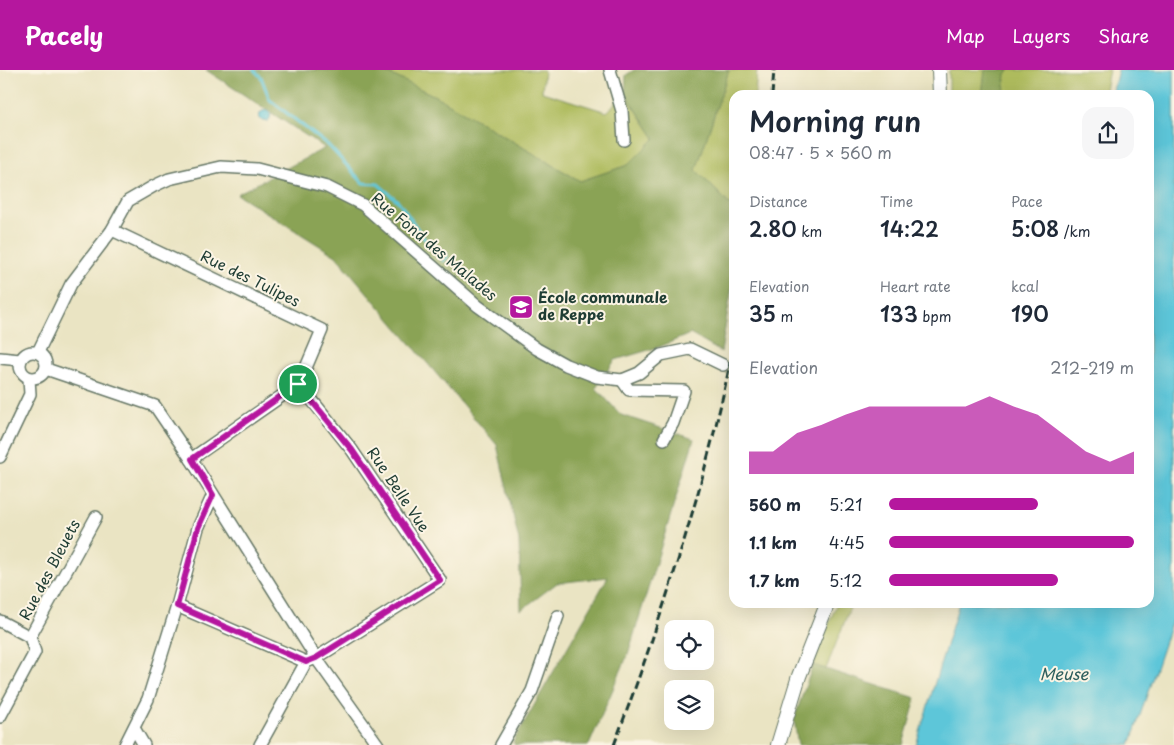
<!DOCTYPE html>
<meta charset="utf-8">
<style>
:root{--surface:#fff;--page:#f6f6f7;--text:#1f2937;--muted:#747a83;--accent:#b5179e}
body{margin:0;font-family:"Playpen Sans",sans-serif;background:var(--page);color:var(--text);height:100vh;display:flex;flex-direction:column;font-size:19px;white-space:nowrap}
*{box-sizing:border-box;margin:0}
p{font-size:16px;color:var(--muted)}
.icon{flex:none;width:28px;height:28px;fill:none;stroke:currentColor;stroke-width:2;stroke-linecap:round;stroke-linejoin:round}
.map{position:relative;flex:1;overflow:hidden}
.sheet{position:absolute;left:729px;top:20px;width:425px;height:518px;display:flex;flex-direction:column;background:var(--surface);border-radius:15px;box-shadow:0 5px 20px #0002}
.sheet>*{flex:none}
.buttons{position:absolute;left:664px;top:550px;display:grid;gap:10px}
.buttons a{display:grid;place-items:center;width:50px;height:50px;border-radius:10px;background:var(--surface);box-shadow:0 5px 20px #0002;font-size:25px}
.pin{position:absolute;display:grid;place-items:center;width:42px;height:42px;color:#fff;margin:-21px;border:2px solid #fff;border-radius:50%;box-shadow:0 1px 5px #0007}
.round{display:grid;place-items:center;flex:none;width:52px;height:52px;border-radius:15px;background:var(--page)}
.headline{display:flex;align-items:center;justify-content:space-between;height:85px;padding:0 20px}
h1{font-size:28px;font-weight:600;line-height:38px}
.figures{display:grid;grid-template-columns:repeat(3,1fr);gap:8px;height:85px;padding:5px 20px}
.figures div{display:grid;align-content:center}
.figures b{font-size:21px;font-weight:600}
.figures small{font-size:14px;font-weight:400}
.figures p{font-size:14px}
.chart{height:140px;padding:10px 20px}
.chart p{display:flex;justify-content:space-between}
.chart svg{width:100%;height:90px;margin-top:5px;fill:var(--accent);opacity:.7}
ul{padding:0 20px;list-style:none;font-size:16px}
li{display:grid;grid-template-columns:80px 60px 1fr;align-items:center;height:38px}
li i{height:12px;border-radius:6px;background:var(--accent)}
header{display:flex;align-items:center;gap:30px;box-sizing:border-box;height:70px;padding:0 25px;background:var(--accent);color:#fff}
header strong{font-size:24px}
nav{display:flex;gap:28px;margin-inline-start:auto;font-size:18px}
.map>svg:first-child{display:block}
.green{fill:#aebb5d;stroke:#667c48}
.forest{fill:#8aa354;stroke:#547044}
.water{fill:#5dc6d9;stroke:#3e8286}
.lines{fill:none;stroke-linecap:round;stroke-linejoin:round}
.stream{stroke:#5dc6d9;stroke-width:3}
.minor-tunnel{stroke:#c1c3a6;stroke-width:11;stroke-dasharray:11 5.5;stroke-linecap:butt}
.minor-casing{stroke:#676;stroke-width:14}
.major-casing{stroke:#676;stroke-width:16}
.minor{stroke:#fff;stroke-width:11}
.major{stroke:#fff;stroke-width:14}
.rail{stroke:#1f3d34;stroke-width:3;stroke-dasharray:8 4;stroke-linecap:butt}
.route-casing{stroke:#fff;stroke-width:10}
.route{stroke:#b5179e;stroke-width:6}
.labels{text-anchor:middle;stroke-width:4;stroke-linejoin:round;paint-order:stroke}
.street-label{font-size:15px;fill:#1f3d34;stroke:#fcf5e5}
.poi-label{font-size:15px;font-weight:bold;fill:#1f3d34;stroke:#fcf5e5;text-anchor:start}
.water-label{font-size:16px;font-style:italic;fill:#2e5f5d;stroke:#fcf5e5}
</style>
<header>
<strong>Pacely</strong>
<nav><a>Map</a><a>Layers</a><a>Share</a></nav>
</header>
<div class="map">
<svg width="1174" height="675" viewBox="0 0 1174 675">
<rect width="100%" height="100%" fill="#fcf5e5"/>
<filter id="ink" filterUnits="userSpaceOnUse"><feTurbulence type="fractalNoise" baseFrequency=".02" numOctaves="2"/><feDisplacementMap in="SourceGraphic" scale="10" xChannelSelector="R" yChannelSelector="G"/><feConvolveMatrix kernelMatrix="1 2 1 2 8 2 1 2 1" color-interpolation-filters="sRGB"/></filter>
<filter id="wash" filterUnits="userSpaceOnUse"><feTurbulence type="fractalNoise" baseFrequency=".0096" numOctaves="4" result="noise"/><feDisplacementMap in="SourceGraphic" scale="20" xChannelSelector="R" yChannelSelector="G"/><feGaussianBlur stdDeviation="1.12" result="paint"/><feColorMatrix in="noise" values="0 0 0 0 0 0 0 0 0 0 0 0 0 0 0 0 0 1.4 0 .05"/><feComposite in="paint" operator="in"/></filter>
<g filter="url(#wash)">
<rect width="100%" height="100%" fill="#eae4c3"/>
<g class="green">
<polygon points="381,0 544,0 542,22 607,42 625,23 655,68 628,95 580,111 439,28"/>
<polygon points="729,0 757,0 755,25 734,25 734,139 696,100"/>
<polygon points="949,0 1109,0 1104,25 949,25"/>
<polygon points="837,533 852,533 826,599 813,595"/>
</g>
<g class="forest">
<polygon points="206,0 381,0 439,28 580,111 628,95 655,68 625,23 626,5 634,0 729,0 696,100 734,139 734,205 721,282 690,264 659,277 615,290 596,318 621,345 694,369 628,584 589,675 515,675 513,672 608,507 557,513 521,540 519,471 497,375 336,186 237,124 325,78"/>
<polygon points="985,0 1009,0 1006,4 1004,25 982,25"/>
<polygon points="813,595 916,628 903,675 798,675 794,649"/>
</g>
<g class="water">
<polygon points="1118,0 1174,0 1174,545 1130,675 916,675 959,533 1149,532 1149,25 1112,25"/>
<circle cx="265" cy="46" r="5.5"/>
</g>
<g class="lines">
<polyline class="stream" points="254,0 261,7 270,30 329,76 363,113 378,114 399,132 426,171 444,182 447,187 443,191"/>
</g>
</g>
<g filter="url(#ink)">
<g class="lines">
<polyline class="minor-tunnel" points="723,295 734,302"/>
<defs>
<g id="minor">
<polyline points="610,0 622,41 624,70"/>
<polyline points="112,160 322,260 299,314"/>
<circle cx="33" cy="295" r="13"/>
<polyline points="38,282 71,214 112,160 128,131 154,116 169,109 221,97 257,99 327,117 363,135 478,236 537,279 566,295 597,307 622,310 639,303 661,285 690,279 723,295"/>
<polyline points="0,288 20,290"/>
<polyline points="46,299 155,336 191,389 316,588 378,675"/>
<polyline points="622,310 629,320 684,321 673,353 664,369"/>
<polyline points="0,387 30,324 29,309"/>
<polyline points="177,536 306,592 316,588 440,510 352,380 299,314 191,389"/>
<polyline points="0,551 30,567 96,447"/>
<polyline points="0,647 35,582 30,567"/>
<polyline points="134,658 144,675"/>
<polyline points="125,675 148,629 177,536 198,458 213,425"/>
<polyline points="260,675 306,592"/>
<polyline points="501,675 532,621 558,546"/>
</g>
<g id="major">
<polyline points="939,0 940,25"/>
<polyline points="778,675 799,606 828,532"/>
</g>
</defs>
<use href="#minor" class="minor-casing"/>
<use href="#major" class="major-casing"/>
<use href="#minor" class="minor"/>
<use href="#major" class="major"/>
<g class="rail">
<polyline points="772,25 774,0"/>
<path d="M 614,675 C 663,545 706,412 734,275"/>
</g>
</g>
</g>
<g class="lines" filter="url(#ink)">
<defs>
<polygon id="route" points="298,314 352,380 440,510 316,588 306,592 177,536 198,458 213,425 192,389"/>
</defs>
<use href="#route" class="route-casing"/>
<use href="#route" class="route"/>
</g>
<defs>
<symbol id="school-square" viewBox="-11 -11 22 22"><rect x="-9" y="-9" width="18" height="18" rx="4" fill="#b5179e" stroke="#fcf5e5"/><path d="M0-5L7-2L0 1L-7-2ZM-4 1L0 2.5L4 1V4Q0 6-4 4Z" fill="#fff"/></symbol>
</defs>
<g fill-rule="evenodd">
<use href="#school-square" x="507" y="223" width="28" height="28"/>
</g>
<g class="labels">
<g class="street-label">
<text transform="translate(434 177) rotate(40)" y="5">Rue Fond des Malades</text>
<text transform="translate(250 209) rotate(26)" y="5">Rue des Tulipes</text>
<text transform="translate(398 420) rotate(56)" y="5">Rue Belle Vue</text>
<text transform="translate(50 500) rotate(-62)" y="5">Rue des Bleuets</text>
</g>
<g class="poi-label">
<text x="538" y="233">École communale<tspan x="538" dy="17">de Reppe</tspan></text>
</g>
<g class="water-label">
<text x="1064" y="610">Meuse</text>
</g>
</g>
</svg>
<div class="buttons">
<a><svg class="icon" aria-label="locate" viewBox="0 0 24 24"><circle cx="12" cy="12" r="6"/><path d="M12 2v4M12 18v4M2 12h4M18 12h4"/></svg></a>
<a><svg class="icon" aria-label="layers" viewBox="0 0 24 24"><path d="M12 4l9 5-9 5-9-5zM3 14l9 5 9-5"/></svg></a>
</div>
<div class="pin" style="left:298px;top:314px;background:#1e9e55"><svg class="icon" aria-label="arrive" viewBox="0 0 24 24"><path d="M6 21V4h12l-3 4 3 4H6"/></svg></div>
<section class="sheet">
<div class="headline"><div><h1>Morning run</h1><p>08:47 · 5 × 560 m</p></div><a class="round"><svg class="icon" aria-label="share" viewBox="0 0 24 24"><path d="M12 15V3M7 8l5-5 5 5M5 13v7h14v-7"/></svg></a></div>
<div class="figures">
<div><p>Distance</p><b>2.80<small> km</small></b></div>
<div><p>Time</p><b>14:22</b></div>
<div><p>Pace</p><b>5:08<small> /km</small></b></div>
</div>
<div class="figures">
<div><p>Elevation</p><b>35<small> m</small></b></div>
<div><p>Heart rate</p><b>133<small> bpm</small></b></div>
<div><p>kcal</p><b>190</b></div>
</div>
<div class="chart"><p><span>Elevation</span>212–219 m</p>
<svg viewBox="0 0 160 44" preserveAspectRatio="none"><path d="M0 44V33L10 33L20 24L30 20L40 15L50 11L60 11L70 11L80 11L90 11L100 6L110 11L120 15L130 24L140 33L150 38L160 33V44z"/></svg>
</div>
<ul>
<li><b>560 m</b>5:21<i style="width:61%"></i></li>
<li><b>1.1 km</b>4:45<i style="width:100%"></i></li>
<li><b>1.7 km</b>5:12<i style="width:69%"></i></li>
</ul>
</section>
</div>
